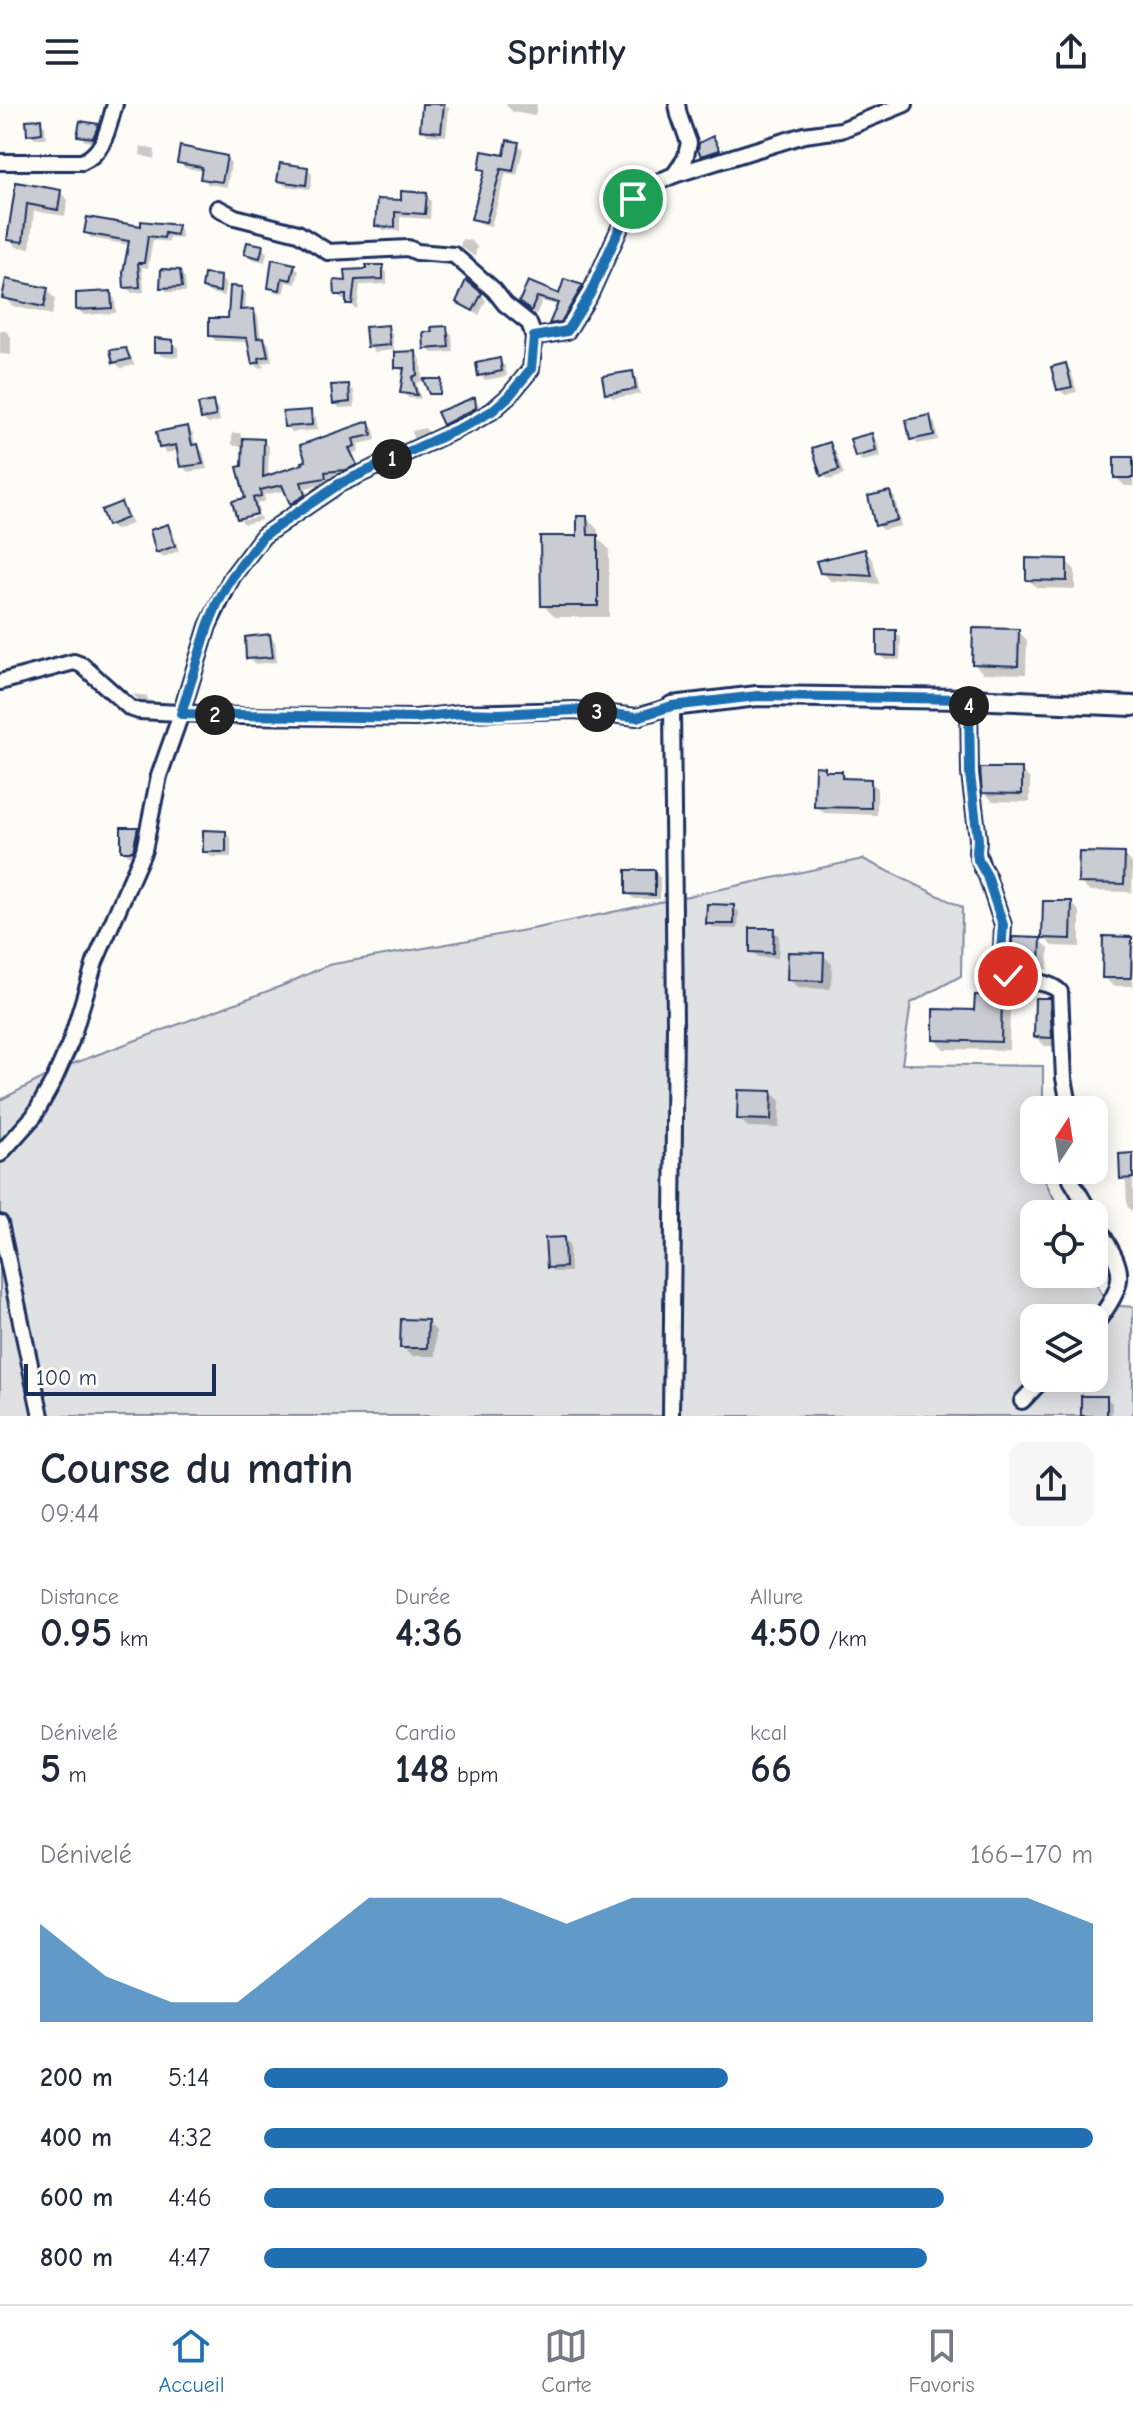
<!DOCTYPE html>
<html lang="fr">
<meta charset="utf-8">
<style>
:root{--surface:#fff;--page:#f6f6f7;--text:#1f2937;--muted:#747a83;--line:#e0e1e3;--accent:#1f6fb2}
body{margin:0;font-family:"Comic Neue",sans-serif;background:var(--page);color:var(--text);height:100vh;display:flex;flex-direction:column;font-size:30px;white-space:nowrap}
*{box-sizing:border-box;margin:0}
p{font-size:26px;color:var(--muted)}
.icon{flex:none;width:44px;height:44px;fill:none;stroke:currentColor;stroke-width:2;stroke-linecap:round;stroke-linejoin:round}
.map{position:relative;height:1312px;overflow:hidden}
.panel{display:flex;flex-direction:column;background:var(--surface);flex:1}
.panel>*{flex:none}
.needle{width:52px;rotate:12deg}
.tools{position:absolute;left:1020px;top:992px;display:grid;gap:16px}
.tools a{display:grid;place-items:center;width:88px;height:88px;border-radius:16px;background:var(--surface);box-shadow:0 4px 20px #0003;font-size:40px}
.scale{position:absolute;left:24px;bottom:20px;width:192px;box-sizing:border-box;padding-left:8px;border:4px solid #1b2f5e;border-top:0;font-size:22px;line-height:28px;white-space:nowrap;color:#1b2f5e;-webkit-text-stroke:6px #fdfcf7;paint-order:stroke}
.pin{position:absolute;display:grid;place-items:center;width:68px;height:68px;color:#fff;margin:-34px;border:4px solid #fff;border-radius:50%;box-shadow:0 2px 8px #0007}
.km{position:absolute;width:40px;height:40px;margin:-20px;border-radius:50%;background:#222;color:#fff;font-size:22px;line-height:40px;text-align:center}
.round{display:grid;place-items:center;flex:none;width:84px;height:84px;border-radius:16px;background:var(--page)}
.headline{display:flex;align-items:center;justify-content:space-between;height:136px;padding:0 40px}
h1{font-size:44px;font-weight:700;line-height:60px}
.stats{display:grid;grid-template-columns:repeat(3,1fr);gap:12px;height:136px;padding:8px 40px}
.stats div{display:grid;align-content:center}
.stats b{font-size:40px;font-weight:700}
.stats small{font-size:22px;font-weight:400}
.stats p{font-size:22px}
.chart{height:224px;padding:16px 40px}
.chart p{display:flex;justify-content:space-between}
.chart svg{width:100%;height:144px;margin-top:8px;fill:var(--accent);opacity:.7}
ul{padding:0 40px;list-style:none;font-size:26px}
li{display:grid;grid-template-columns:128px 96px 1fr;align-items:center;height:60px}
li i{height:20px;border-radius:10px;background:var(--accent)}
header{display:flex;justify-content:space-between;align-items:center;height:104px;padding:0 40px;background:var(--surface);font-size:36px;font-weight:700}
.menu{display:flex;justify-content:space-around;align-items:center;height:112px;border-top:2px solid var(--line);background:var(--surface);font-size:22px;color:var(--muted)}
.menu a{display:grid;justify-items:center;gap:4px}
.menu .on{color:var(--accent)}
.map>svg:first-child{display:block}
.green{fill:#e0e1e3;stroke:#7e88a0;stroke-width:2;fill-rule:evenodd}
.shadow{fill:#0003}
.building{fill:#c9ccd3;stroke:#1b2f5e;stroke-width:2}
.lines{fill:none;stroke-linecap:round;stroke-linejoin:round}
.minor-casing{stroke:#1b2f5e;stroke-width:20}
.tertiary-casing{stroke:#1b2f5e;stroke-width:24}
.minor{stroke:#fdfcf7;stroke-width:14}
.tertiary{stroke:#fdfcf7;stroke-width:18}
.route-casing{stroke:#fff;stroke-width:16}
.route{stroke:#1f6fb2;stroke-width:10}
</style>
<header><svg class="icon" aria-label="menu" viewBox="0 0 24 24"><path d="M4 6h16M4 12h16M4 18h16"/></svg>Sprintly<svg class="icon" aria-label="share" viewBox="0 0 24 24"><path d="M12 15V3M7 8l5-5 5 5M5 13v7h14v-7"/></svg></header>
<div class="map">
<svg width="1133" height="1312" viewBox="0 0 1133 1312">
<rect width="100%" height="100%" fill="#fdfcf7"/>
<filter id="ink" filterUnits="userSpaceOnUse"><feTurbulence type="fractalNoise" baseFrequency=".0125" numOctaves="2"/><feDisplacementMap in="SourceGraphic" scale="16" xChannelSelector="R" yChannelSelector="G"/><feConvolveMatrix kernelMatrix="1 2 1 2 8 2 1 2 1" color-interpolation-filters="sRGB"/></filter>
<g filter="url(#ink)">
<path class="green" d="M 863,755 L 962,803 L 961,872 L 911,899 L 902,960 L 1043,962 L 1043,1006 L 1034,1006 L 1034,1066 L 1044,1066 L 1044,1075 L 1062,1110 L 1034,1110 L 1034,1170 L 1092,1170 L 1107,1201 L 1133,1203 L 1133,1312 L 0,1312 L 0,996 L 64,963 L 284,881 L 328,861 L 537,824 ZM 1034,1214 L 1094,1214 L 1094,1274 L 1034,1274 Z"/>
<g class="shadow">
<polygon points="424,0 444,0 449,4 446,32 428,31 422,25"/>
<polygon points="505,0 537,0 535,12 513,8"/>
<polygon points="40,17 45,23 46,34 35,35 29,30"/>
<polygon points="98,22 103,27 99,39 85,37 79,31"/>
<polygon points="712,34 724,52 708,57 703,51"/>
<polygon points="518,40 523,45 517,71 506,69 491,122 479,119 474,114 486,69 482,64 505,53"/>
<polygon points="141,42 155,46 154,55 140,51"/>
<polygon points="226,53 231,59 227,83 208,80 203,74 204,67 185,64 179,58"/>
<polygon points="307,65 312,70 311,85 285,82 279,76"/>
<polygon points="18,81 60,88 68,96 65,112 34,107 30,144 17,143 9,135"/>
<polygon points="426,91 431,97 430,115 400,113 400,127 383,126 377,121 403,98"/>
<polygon points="177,123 182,128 181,135 169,133 169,138 153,136 148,164 142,163 144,188 132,189 126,183 130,141 91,134 86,128"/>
<polygon points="462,135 472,137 477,143 475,153 460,142"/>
<polygon points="262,143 267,149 265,158 252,155 246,149"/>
<polygon points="294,162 299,167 296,180 286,178 284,189 275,188 270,183"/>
<polygon points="382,163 387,169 387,180 360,181 357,205 348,199 348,196 343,196 337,190 348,179"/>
<polygon points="179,168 185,174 186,188 168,188 162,183"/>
<polygon points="220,174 226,180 225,192 210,189 204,184"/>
<polygon points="566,177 582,183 587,188 566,223 556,224 551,220 559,202 542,197 536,211 527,203 529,179 560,192"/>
<polygon points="241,185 246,190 245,208 253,207 258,212 261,236 264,235 269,240 272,257 263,259 264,263 259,264 254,259 250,238 216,237 211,232 230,216"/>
<polygon points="47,186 55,195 52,211 13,202 4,194"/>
<polygon points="110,189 115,195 116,209 84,211 78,205"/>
<polygon points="481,190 486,196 479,211 464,203 458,198"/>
<polygon points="387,223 392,229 394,246 375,248 369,242"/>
<polygon points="446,225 452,230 453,248 432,249 426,244"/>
<polygon points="0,227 6,227 11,233 11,251 0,250"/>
<polygon points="172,238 178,243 178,253 162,252 156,247"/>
<polygon points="126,246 131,252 134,261 121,264 115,258"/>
<polygon points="416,249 421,255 422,277 416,279 421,295 408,294 403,288 405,269 397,263"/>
<polygon points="499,257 505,262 507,272 485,276 480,271"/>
<polygon points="1066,262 1071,267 1077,288 1065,291 1059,285"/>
<polygon points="632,269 637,275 640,290 613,294 607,289"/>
<polygon points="348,282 354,287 355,303 340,304 334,299"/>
<polygon points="474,295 479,300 480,309 449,324 445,320"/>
<polygon points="212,299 218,305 220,317 208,320 203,314"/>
<polygon points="310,308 316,314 317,326 292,328 286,322"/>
<polygon points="929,313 935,319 938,336 918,340 912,335"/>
<polygon points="369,320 374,325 376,336 358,340 359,348 353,349 361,367 353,370 330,373 331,380 305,384 310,397 297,405 292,399 287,386 264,391 265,397 257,399 259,408 239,414 247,396 244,364 244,342 234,342 232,340 232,329 240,329 242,336 263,337 269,342 268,373 305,361"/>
<polygon points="187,324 193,329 195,342 203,348 207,365 188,368 182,362 179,346 166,349 161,343"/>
<polygon points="425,324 432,334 419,340 413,334 412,327"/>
<polygon points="871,332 877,337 881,353 862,357 857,352"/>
<polygon points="830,341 835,346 844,371 829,376 823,371"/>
<polygon points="1133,355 1133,382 1125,382 1116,373"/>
<polygon points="889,389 895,394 901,422 882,426 877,420"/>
<polygon points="120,400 126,406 132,420 115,426 109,421"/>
<polygon points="260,412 261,416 244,420 241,416"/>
<polygon points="587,414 598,426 599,435 609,445 609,513 555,513 543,501 579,434"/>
<polygon points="167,423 173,428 179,447 163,453 157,448"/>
<polygon points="864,447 873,456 879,480 831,477 822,468"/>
<polygon points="1066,457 1075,466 1075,485 1037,484 1028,475"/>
<polygon points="1018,527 1027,536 1026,570 983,569 974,560"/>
<polygon points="895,528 901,533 900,556 885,556 879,550"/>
<polygon points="270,532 275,538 277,558 254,560 248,554"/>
<polygon points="133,590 147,592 149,598 139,597"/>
<polygon points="824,665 829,669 842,669 849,677 870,677 877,684 877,711 824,709 816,702"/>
<polygon points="1021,666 1030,675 1030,698 993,697 984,688"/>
<polygon points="123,725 138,725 143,731 138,752 128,751 123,746"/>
<polygon points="226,729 231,734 231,753 211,753 205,747"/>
<polygon points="1124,751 1133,760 1132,788 1089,787 1080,778"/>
<polygon points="655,768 660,774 660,795 634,795 628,789"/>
<polygon points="1072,799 1080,808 1080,843 1053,842 1044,834"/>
<polygon points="733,803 739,808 738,825 714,824 708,819"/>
<polygon points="773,826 779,832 778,854 757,853 752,848"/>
<polygon points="1105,834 1133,835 1133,882 1113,882 1104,873"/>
<polygon points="1040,836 1049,844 1048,865 1031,865 1031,873 1023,870 1014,860"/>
<polygon points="823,851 832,860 831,885 798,884 789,875"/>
<polygon points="1001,893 1010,902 1009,946 944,945 935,936"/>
<polygon points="1049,896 1058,905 1060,942 1045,942 1036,933"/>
<polygon points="771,988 780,997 779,1024 748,1023 739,1014"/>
<polygon points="1133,1051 1133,1108 1127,1102 1126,1079 1122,1074"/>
<polygon points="563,1135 569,1141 570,1168 554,1168 549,1163"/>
<polygon points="427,1218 436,1227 435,1252 411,1252 402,1243"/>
<polygon points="1106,1294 1112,1299 1112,1312 1083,1312"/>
</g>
<g class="building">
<polygon points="422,0 444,0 441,28 420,26"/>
<polygon points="41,15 42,29 27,31 26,16"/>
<polygon points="80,17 99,20 93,34 77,32"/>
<polygon points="713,32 720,46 701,52 698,46 699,39"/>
<polygon points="507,36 519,38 513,67 501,65 486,118 471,115 485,66 479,65 482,47 504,51"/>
<polygon points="180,42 227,52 222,78 200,75 202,63 177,59"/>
<polygon points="280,59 308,63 306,81 277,77"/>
<polygon points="16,78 61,86 58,106 27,100 23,138 7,136"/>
<polygon points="401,87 427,89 425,110 395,108 395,123 375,122 377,95 401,96"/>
<polygon points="87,113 141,122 141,117 178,121 176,131 165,129 164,134 148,132 144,159 138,159 140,183 124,184 123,169 129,137 84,129"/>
<polygon points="247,138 263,141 260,154 244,150"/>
<polygon points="272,155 295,160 291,176 282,174 280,186 268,184"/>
<polygon points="366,161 383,161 383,175 355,176 352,200 346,200 346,191 335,191 334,176 346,177 345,166 366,165"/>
<polygon points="161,165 180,166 182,183 160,184"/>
<polygon points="204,170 221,172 220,188 202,184"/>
<polygon points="6,175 48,184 44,203 2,194"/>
<polygon points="564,175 583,181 561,218 549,220 558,199 537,193 531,207 519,198 528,177 559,190"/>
<polygon points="466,176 482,189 473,207 456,198"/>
<polygon points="230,182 242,183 240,206 254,205 257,234 264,233 268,252 259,254 260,258 252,260 247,234 209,232 209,214 228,214"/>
<polygon points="111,187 112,204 76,206 76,189"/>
<polygon points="388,221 390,241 367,243 365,223"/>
<polygon points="447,222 449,243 424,245 423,228 432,228 431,223"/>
<polygon points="154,234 173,236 173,248 154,248"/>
<polygon points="126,244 130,255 113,259 110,246"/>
<polygon points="416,247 417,271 412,273 417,291 400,289 404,264 395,264 395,248"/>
<polygon points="500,254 502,267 478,272 476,259"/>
<polygon points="1066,259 1072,283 1057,286 1051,263"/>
<polygon points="633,267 636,285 605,290 602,272"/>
<polygon points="423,275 441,275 440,290 429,290"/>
<polygon points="349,280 350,298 333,300 331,281"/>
<polygon points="475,293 476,304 443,321 437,308"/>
<polygon points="213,297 216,312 201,315 198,300"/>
<polygon points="311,306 312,321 284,323 283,308"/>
<polygon points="930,311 934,331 910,336 906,316"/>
<polygon points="369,317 372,331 353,335 355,342 349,344 357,361 346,366 325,368 326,374 301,378 305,391 290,400 282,381 260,386 261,392 253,394 257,410 237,415 232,397 245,394 237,363 242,362 243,334 264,335 263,373 303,360 302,358 306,357 300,341"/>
<polygon points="188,322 192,341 198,340 203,360 180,363 176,341 159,344 156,328"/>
<polygon points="872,329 876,347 855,353 850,335"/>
<polygon points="830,338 839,366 821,372 812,344"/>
<rect x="1114" y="353" width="19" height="21"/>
<polygon points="890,387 897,416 875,422 868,392"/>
<polygon points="121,398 127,414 107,422 101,406"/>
<polygon points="577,412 587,412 588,431 598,431 598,502 541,502 540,432 577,432"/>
<polygon points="168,420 175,442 156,449 150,426"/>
<polygon points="865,445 872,472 820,469 816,457"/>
<polygon points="1026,454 1067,455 1067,477 1026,476"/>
<polygon points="973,524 1019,525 1018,562 972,560"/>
<polygon points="877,526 896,526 896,552 877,551"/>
<polygon points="270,530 273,553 246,555 245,533"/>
<polygon points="815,662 825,663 825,667 842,667 842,674 871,675 871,704 814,703"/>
<polygon points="980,664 1022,664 1022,690 982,689"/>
<polygon points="121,723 138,723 133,747 121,747"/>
<polygon points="203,726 226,727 226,748 203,748"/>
<polygon points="1079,748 1125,749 1124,780 1078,779"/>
<polygon points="626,766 655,766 655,791 626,790"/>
<polygon points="1043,797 1072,797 1071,835 1042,834"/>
<polygon points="707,800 734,801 734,820 706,820"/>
<polygon points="750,824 774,824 773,849 750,848"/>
<polygon points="1103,832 1132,833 1131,874 1102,874"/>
<polygon points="1012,833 1041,834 1040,857 1023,857 1022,866 1012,862"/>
<polygon points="788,848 824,849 823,877 787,876"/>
<polygon points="975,891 1002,891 1001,938 933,936 933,905 974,906"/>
<polygon points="1035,894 1050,894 1052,934 1034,933"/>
<polygon points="738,986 772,987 771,1016 737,1015"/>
<polygon points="1133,1049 1133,1074 1120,1075 1119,1050"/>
<polygon points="564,1133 565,1163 547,1164 545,1134"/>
<polygon points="401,1215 428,1216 427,1244 400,1244"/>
<rect x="1081" y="1292" width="26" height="20"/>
</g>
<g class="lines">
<defs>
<g id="minor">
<path d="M 0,58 L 82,58 C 105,48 108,23 115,0"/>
<polyline points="674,71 804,31 841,26 905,0"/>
<polyline points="218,104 235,113 298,129 328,148 408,144 417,148 454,151 494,186 505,200 529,219 534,233"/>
<polyline points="0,578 74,558 82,561 130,604 139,607 241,612 415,614 462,609 575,606 637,613 672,602 675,920 671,1312"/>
<path d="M 969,595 L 970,670 L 978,735 L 977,748 L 982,763 L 987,772 L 1003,821 L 1001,865 C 1014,882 1044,872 1060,888 L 1064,974 L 1070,1006"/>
<polyline points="0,1050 34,1012 53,978 71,937 95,858 144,746 159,672 181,610 208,522 232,473 263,432 339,380 471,319 492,307 509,292 531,265 534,233 567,227 590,190 633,95 642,85 674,71 685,55 689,39 679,11 677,0"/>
<polyline points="1071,1066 1071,1076 1091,1110"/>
<path d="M 1094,1116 C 1123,1167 1132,1171 1094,1222"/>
<polyline points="0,1119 41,1312"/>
<polyline points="1022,1297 1044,1274"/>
</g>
<polyline id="tertiary" points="672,602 757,592 969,595 1133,602"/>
</defs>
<use href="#minor" class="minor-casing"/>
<use href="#tertiary" class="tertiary-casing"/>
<use href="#minor" class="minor"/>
<use href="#tertiary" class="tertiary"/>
</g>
</g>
<g class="lines" filter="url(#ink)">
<defs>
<polyline id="route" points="633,95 590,190 567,227 534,233 531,265 509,292 492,307 471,319 339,380 263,432 232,473 217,500 208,522 181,610 415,614 462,609 499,610 575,606 637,613 672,602 757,592 969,595 970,670 978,735 977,748 978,756 987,772 1003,821 1000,861 1002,869 1008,872"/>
</defs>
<use href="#route" class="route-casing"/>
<use href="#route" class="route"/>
</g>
</svg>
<div class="tools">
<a><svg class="needle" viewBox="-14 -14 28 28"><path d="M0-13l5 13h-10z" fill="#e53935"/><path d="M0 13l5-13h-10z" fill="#747a83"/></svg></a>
<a><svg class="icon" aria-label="locate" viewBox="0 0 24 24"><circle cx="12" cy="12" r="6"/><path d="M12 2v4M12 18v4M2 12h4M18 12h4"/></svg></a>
<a><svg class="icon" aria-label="layers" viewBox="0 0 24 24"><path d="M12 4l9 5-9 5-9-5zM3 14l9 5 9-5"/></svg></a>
</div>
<div class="scale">100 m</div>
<div class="pin" style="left:633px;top:95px;background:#1e9e55"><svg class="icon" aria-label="arrive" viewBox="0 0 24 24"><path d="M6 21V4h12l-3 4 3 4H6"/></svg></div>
<div class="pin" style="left:1008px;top:872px;background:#d93025"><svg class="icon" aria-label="check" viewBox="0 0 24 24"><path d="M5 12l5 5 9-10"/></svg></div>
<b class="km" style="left:392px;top:355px">1</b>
<b class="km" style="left:215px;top:611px">2</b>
<b class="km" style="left:597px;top:608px">3</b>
<b class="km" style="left:969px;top:602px">4</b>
</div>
<section class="panel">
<div class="headline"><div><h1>Course du matin</h1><p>09:44</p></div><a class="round"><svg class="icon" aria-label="share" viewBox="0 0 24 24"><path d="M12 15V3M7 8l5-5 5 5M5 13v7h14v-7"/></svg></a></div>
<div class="stats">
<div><p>Distance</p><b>0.95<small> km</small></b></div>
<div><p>Durée</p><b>4:36</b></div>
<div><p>Allure</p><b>4:50<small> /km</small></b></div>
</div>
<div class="stats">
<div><p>Dénivelé</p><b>5<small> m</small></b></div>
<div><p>Cardio</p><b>148<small> bpm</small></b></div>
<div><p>kcal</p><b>66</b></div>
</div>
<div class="chart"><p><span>Dénivelé</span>166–170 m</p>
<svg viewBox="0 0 160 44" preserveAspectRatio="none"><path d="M0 44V14L10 30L20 38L30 38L40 22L50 6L60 6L70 6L80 14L90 6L100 6L110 6L120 6L130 6L140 6L150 6L160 14V44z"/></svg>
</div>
<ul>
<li><b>200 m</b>5:14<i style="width:56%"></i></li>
<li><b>400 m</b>4:32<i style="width:100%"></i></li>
<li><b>600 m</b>4:46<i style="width:82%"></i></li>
<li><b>800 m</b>4:47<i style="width:80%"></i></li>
</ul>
</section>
<nav class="menu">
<a class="on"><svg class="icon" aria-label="home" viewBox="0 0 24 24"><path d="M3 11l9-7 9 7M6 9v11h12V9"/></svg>Accueil</a>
<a><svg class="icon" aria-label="map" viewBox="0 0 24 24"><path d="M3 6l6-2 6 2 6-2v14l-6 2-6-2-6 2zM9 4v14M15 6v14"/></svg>Carte</a>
<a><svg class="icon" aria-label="saved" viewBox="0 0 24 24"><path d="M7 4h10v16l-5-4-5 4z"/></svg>Favoris</a>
</nav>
